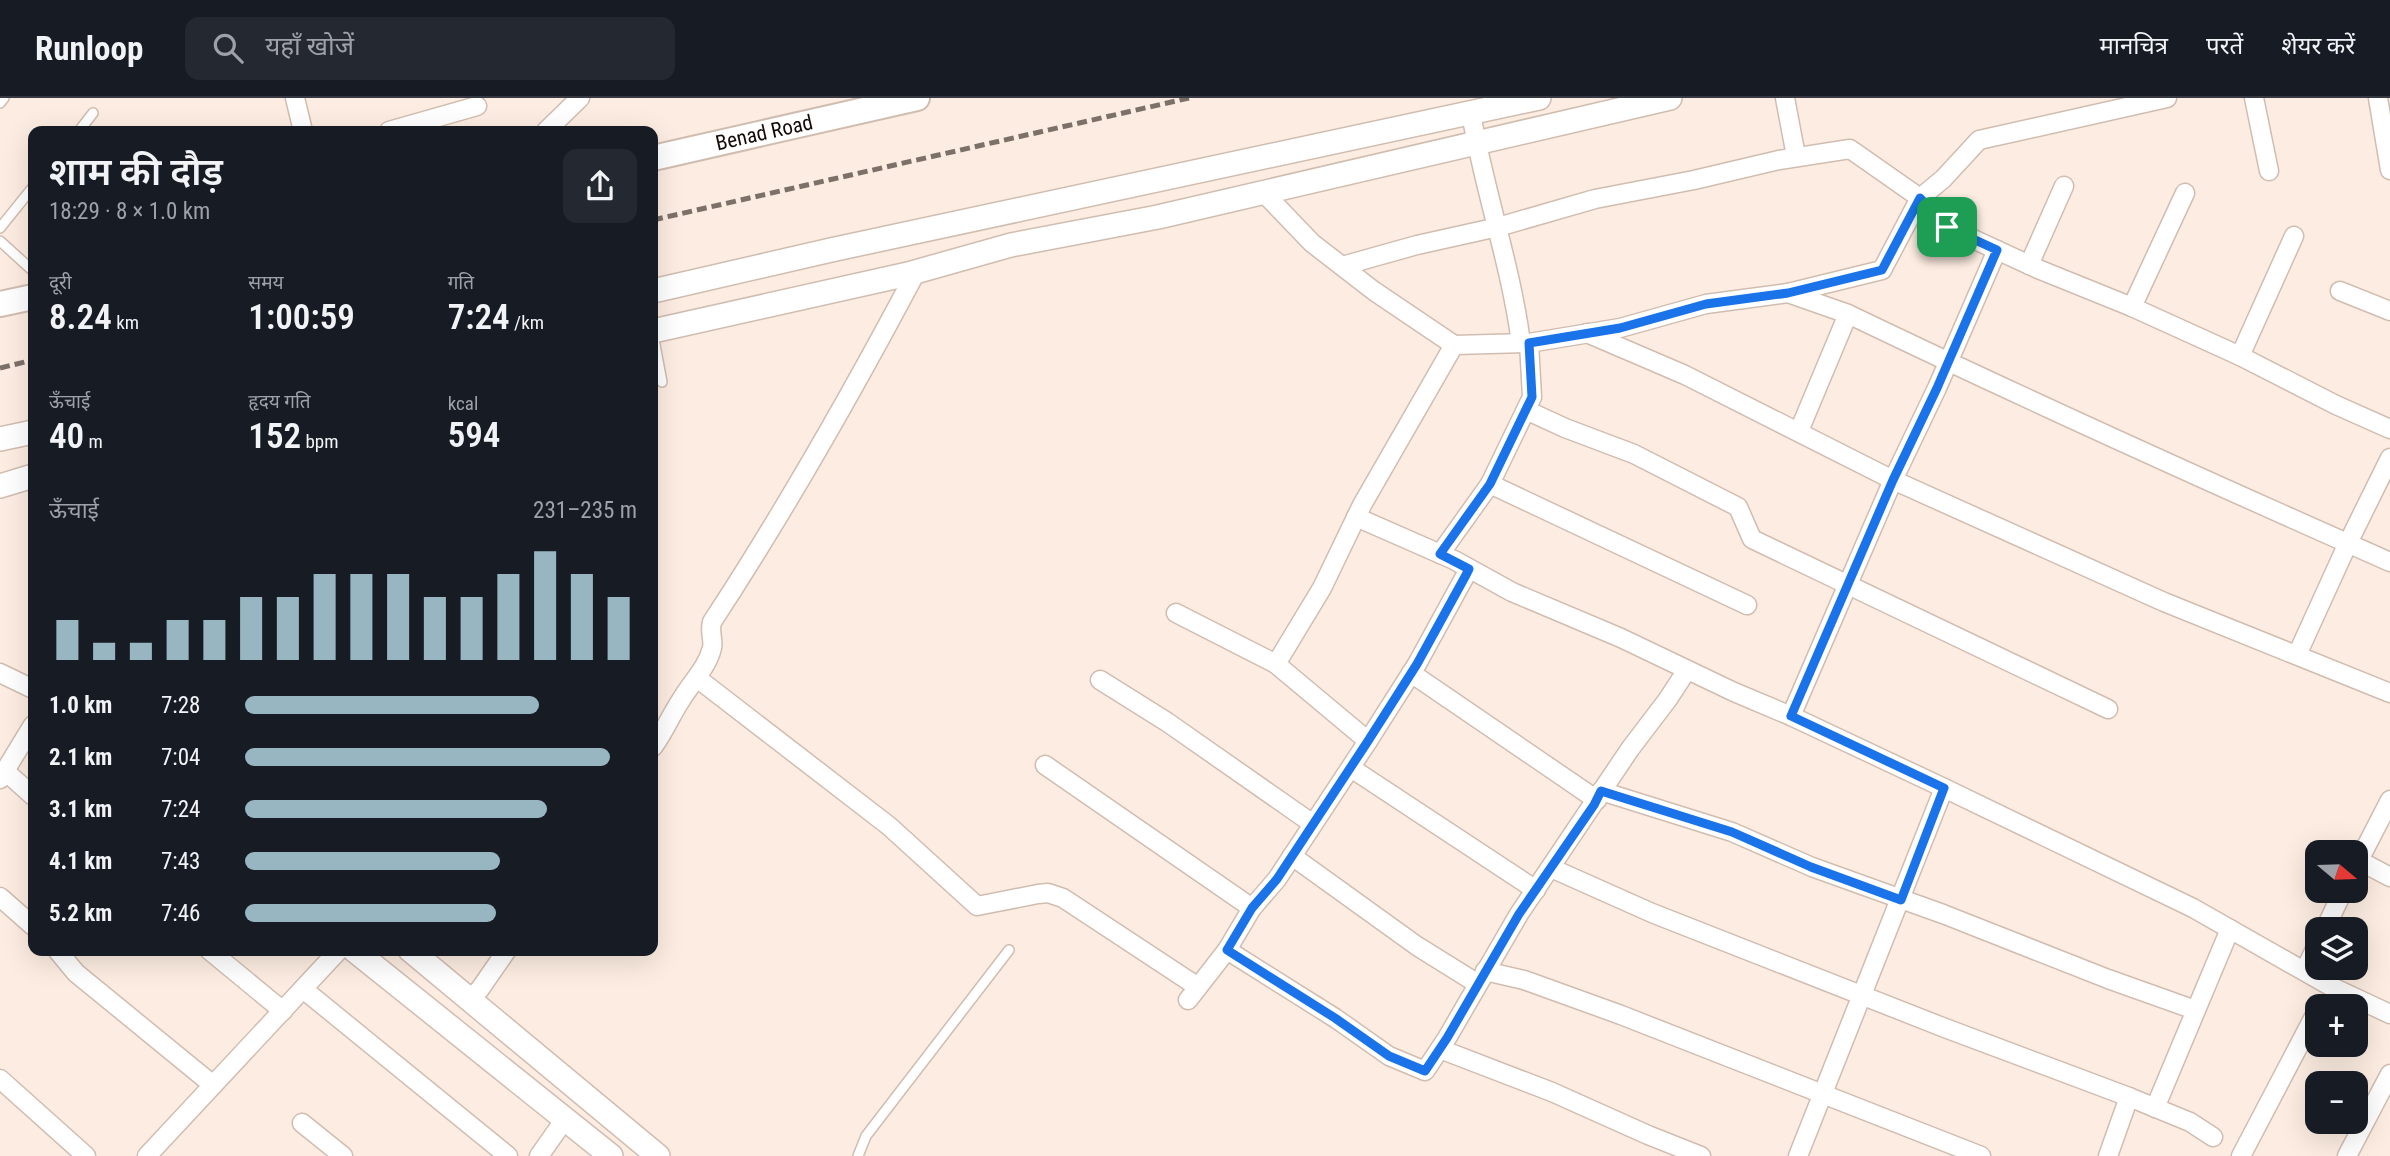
<!DOCTYPE html>
<html lang="hi">
<meta charset="utf-8">
<style>
:root{--surface:#171b24;--page:#242831;--text:#f1f3f6;--muted:#9ea1a6;--line:#363941;--accent:#98b6c1}
body{margin:0;font-family:"Roboto Condensed","Noto Sans Devanagari",sans-serif;background:var(--page);color:var(--text);height:100vh;display:flex;flex-direction:column;font-size:26px;white-space:nowrap}
*{box-sizing:border-box;margin:0}
p{font-size:23px;color:var(--muted)}
.icon{flex:none;width:38px;height:38px;fill:none;stroke:currentColor;stroke-width:2;stroke-linecap:round;stroke-linejoin:round}
.map{position:relative;flex:1;overflow:hidden}
.sheet{position:absolute;left:28px;top:28px;width:630px;height:830px;display:flex;flex-direction:column;background:var(--surface);border-radius:14px;box-shadow:0 7px 28px #0002}
.sheet>*{flex:none}
.needle{width:46px;rotate:109deg}
.tools{position:absolute;left:2305px;top:742px;display:grid;gap:14px}
.tools a{display:grid;place-items:center;width:63px;height:63px;border-radius:14px;background:var(--surface);box-shadow:0 7px 28px #0002;font-size:35px}
.pin{position:absolute;display:grid;place-items:center;width:60px;height:60px;color:#fff;margin:-30px;border-radius:14px;box-shadow:0 4px 10px #0006}
.round{display:grid;place-items:center;flex:none;width:74px;height:74px;border-radius:14px;background:var(--page)}
.overview{display:flex;align-items:center;justify-content:space-between;height:119px;padding:0 21px}
h1{font-size:38px;font-weight:600;line-height:52px}
.metrics{display:grid;grid-template-columns:repeat(3,1fr);gap:10px;height:119px;padding:7px 21px}
.metrics div{display:grid;align-content:center}
.metrics b{font-size:35px;font-weight:600}
.metrics small{font-size:19px;font-weight:400}
.metrics p{font-size:19px}
.chart{height:196px;padding:14px 21px}
.chart p{display:flex;justify-content:space-between}
.chart svg{width:100%;height:126px;margin-top:7px;stroke:var(--accent);stroke-width:6}
ul{padding:0 21px;list-style:none;font-size:23px}
li{display:grid;grid-template-columns:112px 84px 1fr;align-items:center;height:52px}
li i{height:18px;border-radius:9px;background:var(--accent)}
header{display:flex;align-items:center;gap:42px;box-sizing:border-box;height:98px;padding:0 35px;background:var(--surface);border-bottom:2px solid var(--line)}
header strong{font-size:33px}
nav{display:flex;gap:38px;margin-inline-start:auto;font-size:24px}
.search{width:490px;height:63px;background:var(--page);display:flex;align-items:center;gap:18px;box-sizing:border-box;padding:0 24px;border-radius:14px;color:var(--muted);font-size:26px}
.map>svg:first-child{display:block}
.lines{fill:none;stroke-linecap:round;stroke-linejoin:round}
.service-casing{stroke:#d1bdb0;stroke-width:12}
.minor-casing{stroke:#d1bdb0;stroke-width:21}
.tertiary-casing{stroke:#d1bdb0;stroke-width:26}
.secondary-casing{stroke:#d1bdb0;stroke-width:28}
.service{stroke:#fff;stroke-width:9}
.minor{stroke:#fff;stroke-width:18}
.tertiary{stroke:#fff;stroke-width:23}
.secondary{stroke:#fff;stroke-width:24}
.rail{stroke:#7c7169;stroke-width:5;stroke-dasharray:10 5;stroke-linecap:butt}
.route-casing{stroke:#fff;stroke-width:14}
.route{stroke:#1a73e8;stroke-width:9}
.labels{text-anchor:middle;stroke-width:7;stroke-linejoin:round;paint-order:stroke}
.street-label{font-size:21px;fill:#120b07;stroke:#fff}
</style>
<header>
<strong>Runloop</strong>
<div class="search"><svg class="icon" aria-label="search" viewBox="0 0 24 24"><circle cx="10" cy="10" r="6"/><path d="M15 15l6 6"/></svg>यहाँ खोजें</div>
<nav><a>मानचित्र</a><a>परतें</a><a>शेयर करें</a></nav>
</header>
<div class="map">
<svg width="2390" height="1058" viewBox="0 0 2390 1058">
<rect width="100%" height="100%" fill="#fcece1"/>
<g class="lines">
<defs>
<g id="service">
<polyline points="0,5 4,0"/>
<polyline points="79,33 93,15"/>
<polyline points="0,130 33,89"/>
<polyline points="0,143 33,173"/>
<polyline points="653,236 662,284"/>
<polyline points="858,1058 866,1038 1009,852"/>
</g>
<g id="minor">
<polyline points="295,0 303,33"/>
<polyline points="1785,0 1796,58"/>
<polyline points="2254,0 2269,73"/>
<polyline points="2378,0 2390,72"/>
<path d="M 1471,15 C 1484,92 1511,167 1521,245"/>
<polyline points="389,33 477,8"/>
<polyline points="546,33 580,0"/>
<polyline points="1264,95 1312,145 1374,193 1454,247 1529,245 1620,230 1706,206 1788,195 1882,172 1920,100 1943,81 1979,42 2167,0"/>
<polyline points="2029,167 2064,88"/>
<polyline points="1342,168 1417,147 1498,129 1595,101 1694,82 1779,62 1850,51 1920,100 1947,129 2038,171 2132,209 2240,258 2336,307 2390,331"/>
<polyline points="2340,193 2390,213"/>
<path d="M 1788,195 L 1848,216 C 2027,302 2209,384 2390,464"/>
<polyline points="2132,209 2185,95"/>
<polyline points="1587,235 1685,277 1893,382 2164,504 2390,595"/>
<polyline points="2240,258 2294,138"/>
<polyline points="1526,312 1565,330 1634,356 1738,409 1752,441 2108,611"/>
<polyline points="1799,333 1848,216"/>
<polyline points="1490,386 1747,507"/>
<polyline points="1356,419 1454,462 1512,494 1621,540 1734,594 1791,618 1944,690 2193,810 2330,888 2390,916"/>
<polyline points="1440,456 1490,386 1532,299 1529,245"/>
<polyline points="1176,515 1276,566 1322,490 1362,407 1454,247"/>
<polyline points="2297,557 2348,445 2390,360"/>
<polyline points="1276,566 1368,643"/>
<polyline points="0,575 33,591"/>
<polyline points="1411,575 1597,702"/>
<polyline points="697,580 889,728 977,808 1038,796 1048,795 1063,800 1198,889"/>
<polyline points="1100,582 1167,624 1313,726"/>
<polyline points="1791,618 1893,382 1937,290 1997,152"/>
<path d="M 653,649 C 664,634 671,617 681,602 C 691,585 707,570 712,550 C 714,541 709,534 712,524 C 786,411 853,293 916,174"/>
<polyline points="1045,667 1252,810"/>
<polyline points="1351,670 1536,792"/>
<polyline points="5,673 33,698"/>
<polyline points="0,681 33,627"/>
<polyline points="1601,693 1732,734 1812,769 1943,816 2108,881 2195,912"/>
<polyline points="1292,758 1417,848 1478,886"/>
<polyline points="2358,762 2390,779"/>
<polyline points="2356,768 2390,702"/>
<polyline points="1551,770 1652,815 1945,930 2129,999 2190,1024 2213,1039"/>
<polyline points="0,799 33,828"/>
<polyline points="2325,831 2343,793"/>
<polyline points="57,852 76,875 213,987"/>
<polyline points="209,852 283,913"/>
<polyline points="1227,852 1335,920 1389,958 1425,973 1447,940 1519,816 1630,651 1668,601 1687,572"/>
<polyline points="2305,872 2317,847"/>
<polyline points="1485,873 1524,882 1621,917 1981,1058"/>
<polyline points="303,891 508,1058"/>
<polyline points="469,902 480,891 507,852"/>
<polyline points="1188,902 1227,852 1252,810 1277,781 1368,643 1417,566 1469,471"/>
<polyline points="1440,951 1552,994 1648,1037 1701,1058"/>
<polyline points="0,981 86,1058"/>
<polyline points="2155,1010 2230,831"/>
<polyline points="302,1025 343,1058"/>
<polyline points="147,1058 339,852"/>
<polyline points="539,1058 565,1021"/>
<polyline points="1798,1058 1944,690"/>
<polyline points="2108,1058 2129,999"/>
<polyline points="2241,1058 2317,913"/>
<polyline points="2347,1058 2390,976"/>
</g>
<g id="tertiary">
<polyline points="653,193 831,152 1539,0"/>
<polyline points="653,233 908,176 1011,147 1158,119 1670,0"/>
<polyline points="0,341 33,334"/>
<polyline points="0,388 33,378"/>
<polyline points="354,852 611,1058"/>
<polyline points="410,852 658,1058"/>
</g>
<g id="secondary">
<path id="s1" d="M 653,60 L 917,0"/>
<polyline points="0,206 33,199"/>
</g>
</defs>
<use href="#service" class="service-casing"/>
<use href="#minor" class="minor-casing"/>
<use href="#tertiary" class="tertiary-casing"/>
<use href="#secondary" class="secondary-casing"/>
<use href="#service" class="service"/>
<use href="#minor" class="minor"/>
<use href="#tertiary" class="tertiary"/>
<use href="#secondary" class="secondary"/>
<g class="rail">
<polyline points="653,122 1189,0"/>
<polyline points="0,270 33,262"/>
</g>
</g>
<g class="lines">
<defs>
<polygon id="route" points="1920,100 1947,129 1997,152 1937,290 1893,382 1791,618 1944,690 1901,802 1811,769 1732,734 1601,693 1594,707 1519,816 1447,940 1425,973 1389,958 1335,920 1227,852 1252,810 1277,781 1368,643 1417,566 1466,477 1469,471 1440,456 1490,386 1532,299 1529,245 1620,230 1706,206 1788,195 1882,172"/>
</defs>
<use href="#route" class="route-casing"/>
<use href="#route" class="route"/>
</g>
<g class="labels">
<g class="street-label">
<text dy="7" stroke="none"><textPath href="#s1" startOffset="114">Benad Road</textPath></text>
</g>
</g>
</svg>
<div class="tools">
<a><svg class="needle" viewBox="-14 -14 28 28"><path d="M0-13l5 13h-10z" fill="#e53935"/><path d="M0 13l5-13h-10z" fill="#9ea1a6"/></svg></a>
<a><svg class="icon" aria-label="layers" viewBox="0 0 24 24"><path d="M12 4l9 5-9 5-9-5zM3 14l9 5 9-5"/></svg></a>
<a>+</a>
<a>−</a>
</div>
<div class="pin" style="left:1947px;top:129px;background:#1e9e55"><svg class="icon" aria-label="arrive" viewBox="0 0 24 24"><path d="M6 21V4h12l-3 4 3 4H6"/></svg></div>
<section class="sheet">
<div class="overview"><div><h1>शाम की दौड़</h1><p>18:29 · 8 × 1.0 km</p></div><a class="round"><svg class="icon" aria-label="share" viewBox="0 0 24 24"><path d="M12 15V3M7 8l5-5 5 5M5 13v7h14v-7"/></svg></a></div>
<div class="metrics">
<div><p>दूरी</p><b>8.24<small> km</small></b></div>
<div><p>समय</p><b>1:00:59</b></div>
<div><p>गति</p><b>7:24<small> /km</small></b></div>
</div>
<div class="metrics">
<div><p>ऊँचाई</p><b>40<small> m</small></b></div>
<div><p>हृदय गति</p><b>152<small> bpm</small></b></div>
<div><p>kcal</p><b>594</b></div>
</div>
<div class="chart"><p><span>ऊँचाई</span>231–235 m</p>
<svg viewBox="0 0 160 44" preserveAspectRatio="none"><path d="M5 44V30M15 44V38M25 44V38M35 44V30M45 44V30M55 44V22M65 44V22M75 44V14M85 44V14M95 44V14M105 44V22M115 44V22M125 44V14M135 44V6M145 44V14M155 44V22"/></svg>
</div>
<ul>
<li><b>1.0 km</b>7:28<i style="width:75%"></i></li>
<li><b>2.1 km</b>7:04<i style="width:93%"></i></li>
<li><b>3.1 km</b>7:24<i style="width:77%"></i></li>
<li><b>4.1 km</b>7:43<i style="width:65%"></i></li>
<li><b>5.2 km</b>7:46<i style="width:64%"></i></li>
</ul>
</section>
</div>
